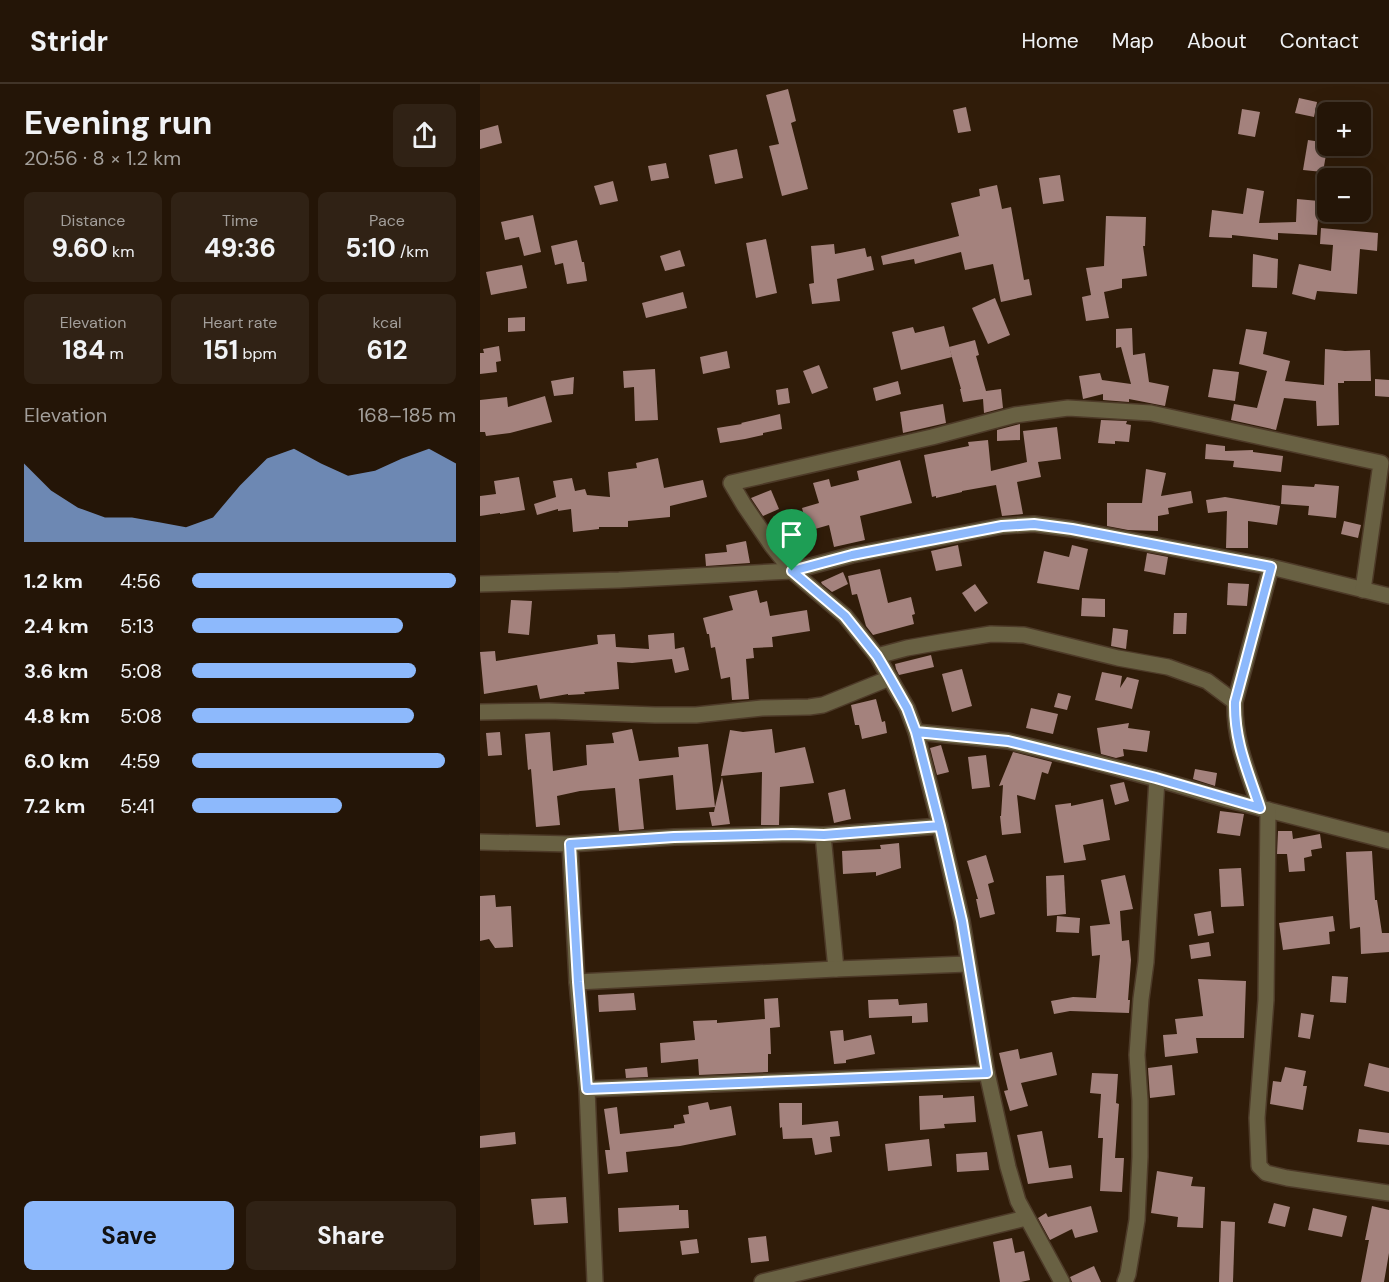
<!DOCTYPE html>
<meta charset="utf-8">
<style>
:root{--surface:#241507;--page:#302215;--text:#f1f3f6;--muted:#a39f9b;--line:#413428;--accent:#8db9fc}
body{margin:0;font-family:"DM Sans",sans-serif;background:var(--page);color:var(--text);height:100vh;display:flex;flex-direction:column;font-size:22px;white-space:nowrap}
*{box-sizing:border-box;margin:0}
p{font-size:20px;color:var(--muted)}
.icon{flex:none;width:33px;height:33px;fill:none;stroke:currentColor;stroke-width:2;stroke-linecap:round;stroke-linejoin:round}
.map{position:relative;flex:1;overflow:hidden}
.sheet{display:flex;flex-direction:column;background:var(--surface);width:480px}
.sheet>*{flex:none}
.controls{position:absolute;left:837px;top:18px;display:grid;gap:12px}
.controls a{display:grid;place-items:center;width:54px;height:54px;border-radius:9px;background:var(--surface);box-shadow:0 6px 24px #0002,0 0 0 2px var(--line);font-size:30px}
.pin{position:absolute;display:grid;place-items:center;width:51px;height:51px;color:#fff;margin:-62px -26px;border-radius:50% 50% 50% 0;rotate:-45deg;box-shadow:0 0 6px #0007}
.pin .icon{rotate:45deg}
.round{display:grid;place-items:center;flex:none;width:63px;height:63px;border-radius:9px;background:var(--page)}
.summary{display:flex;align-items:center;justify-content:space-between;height:102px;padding:0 24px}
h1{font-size:33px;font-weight:700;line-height:45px}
.figures{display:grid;grid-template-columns:repeat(3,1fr);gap:9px;height:102px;padding:6px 24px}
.figures div{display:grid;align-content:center;border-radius:9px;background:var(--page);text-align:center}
.figures b{font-size:26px;font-weight:700}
.figures small{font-size:16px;font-weight:400}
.figures p{font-size:16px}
.chart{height:168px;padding:12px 24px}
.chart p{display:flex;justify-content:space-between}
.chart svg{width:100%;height:108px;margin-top:6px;fill:var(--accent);opacity:.7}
.primary-button{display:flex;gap:12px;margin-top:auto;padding:12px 24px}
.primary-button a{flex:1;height:69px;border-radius:9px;background:var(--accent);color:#111;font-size:24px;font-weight:700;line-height:69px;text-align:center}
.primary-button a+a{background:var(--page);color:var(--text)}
ul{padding:0 24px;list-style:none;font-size:20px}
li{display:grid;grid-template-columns:96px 72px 1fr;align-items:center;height:45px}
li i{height:15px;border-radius:8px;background:var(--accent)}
header{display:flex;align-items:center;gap:36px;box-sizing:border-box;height:84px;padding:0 30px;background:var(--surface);border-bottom:2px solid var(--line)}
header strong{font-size:28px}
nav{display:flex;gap:33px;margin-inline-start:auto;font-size:21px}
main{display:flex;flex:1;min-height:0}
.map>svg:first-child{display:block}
.building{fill:#a4827d}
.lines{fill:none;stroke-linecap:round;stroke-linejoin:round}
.street-casing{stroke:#4d3a28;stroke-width:18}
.street{stroke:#696143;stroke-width:15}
.route-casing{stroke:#fff;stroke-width:12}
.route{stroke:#8db9fc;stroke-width:8}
</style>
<header>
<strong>Stridr</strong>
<nav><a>Home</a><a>Map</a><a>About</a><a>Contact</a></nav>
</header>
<main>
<section class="sheet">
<div class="summary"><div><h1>Evening run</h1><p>20:56 · 8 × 1.2 km</p></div><a class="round"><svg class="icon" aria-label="share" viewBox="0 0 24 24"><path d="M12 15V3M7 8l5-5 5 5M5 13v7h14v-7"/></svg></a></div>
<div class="figures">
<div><p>Distance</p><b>9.60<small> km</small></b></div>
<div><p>Time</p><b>49:36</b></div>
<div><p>Pace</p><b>5:10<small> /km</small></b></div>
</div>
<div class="figures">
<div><p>Elevation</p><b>184<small> m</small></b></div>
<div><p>Heart rate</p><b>151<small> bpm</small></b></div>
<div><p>kcal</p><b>612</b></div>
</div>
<div class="chart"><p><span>Elevation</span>168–185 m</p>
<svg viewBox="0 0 160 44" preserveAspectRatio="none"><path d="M0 44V12L10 23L20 30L30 34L40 34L50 36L60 38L70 34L80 21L90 10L100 6L110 12L120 17L130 15L140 10L150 6L160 12V44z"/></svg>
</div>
<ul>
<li><b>1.2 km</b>4:56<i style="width:100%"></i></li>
<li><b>2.4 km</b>5:13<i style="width:80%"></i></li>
<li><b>3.6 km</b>5:08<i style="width:85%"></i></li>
<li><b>4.8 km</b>5:08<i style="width:84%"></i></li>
<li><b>6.0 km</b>4:59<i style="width:96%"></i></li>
<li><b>7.2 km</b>5:41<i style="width:57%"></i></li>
</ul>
<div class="primary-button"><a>Save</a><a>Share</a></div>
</section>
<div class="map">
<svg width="909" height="1198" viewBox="0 0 909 1198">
<rect width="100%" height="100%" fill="#301c09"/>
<g class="building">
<polygon points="308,5 316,37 311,39 328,105 302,112 289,62 299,60 286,11"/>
<polygon points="819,14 837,18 834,33 815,29"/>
<polygon points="486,23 491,47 478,49 473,26"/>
<polygon points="762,25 780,28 775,53 758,50"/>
<polygon points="18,41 22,59 0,65 0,46"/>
<polygon points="828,56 848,59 843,88 823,86"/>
<polygon points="257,65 263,94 235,100 229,71"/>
<polygon points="186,79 189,94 171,97 168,82"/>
<polygon points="580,91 584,117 563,120 559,94"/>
<polygon points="133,97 138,117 120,121 114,102"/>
<polygon points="517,101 522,125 531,123 544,196 549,195 552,211 521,218 513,180 485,186 481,168 435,180 434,175 403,181 401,172 479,152 471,119 500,112 499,105"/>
<polygon points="767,104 784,107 779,139 816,138 817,115 839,117 837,151 798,149 798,156 752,151 752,154 729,153 732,126 763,130"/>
<polygon points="53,131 61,168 44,172 39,153 25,156 21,138"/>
<polygon points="626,132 666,133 665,162 663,162 667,192 642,195 642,204 624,208 629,234 606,237 602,213 611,211 606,184 624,182"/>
<polygon points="841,144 898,149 897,167 880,165 877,210 837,207 835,216 812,210 819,180 851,187 853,161 840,160"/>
<polygon points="286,155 297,209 276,214 266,159"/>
<polygon points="97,156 102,178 104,178 107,197 87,200 83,179 75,181 71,162"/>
<polygon points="354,160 355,170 385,164 387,173 391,172 394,186 357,195 360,217 332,220 329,200 334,199 331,162"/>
<polygon points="200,166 205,182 185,187 180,172"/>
<polygon points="773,170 798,175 797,204 772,203"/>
<polygon points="42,181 47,204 11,211 6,188"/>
<polygon points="203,208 207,224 166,234 162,219"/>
<polygon points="515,214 530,251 508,260 492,224"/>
<polygon points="45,233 45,247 28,248 28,234"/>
<polygon points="464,242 472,273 421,286 412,248 433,243 435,249"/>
<polygon points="652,244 653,271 665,269 669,298 689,302 685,322 649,315 649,318 623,316 623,310 603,315 599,292 620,289 622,296 651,300 641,263 636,264 636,245"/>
<polygon points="766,245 787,248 783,270 810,277 805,297 844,301 845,265 865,267 890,266 891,297 864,297 864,299 858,299 859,341 837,342 836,317 804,314 796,346 751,336 754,320 777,324 787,287 759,280"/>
<polygon points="495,256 499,271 496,272 506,307 521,305 523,324 504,329 503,315 483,318 480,305 481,305 469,263"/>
<polygon points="19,262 21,277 16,278 17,288 0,290 0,269 4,269 3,265"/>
<polygon points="247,267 250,284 223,290 220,273"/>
<polygon points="339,281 348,304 332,310 323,287"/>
<polygon points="175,285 178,336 155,337 154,303 144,304 143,287"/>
<polygon points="733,285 759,288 755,317 728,313"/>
<polygon points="94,293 93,310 74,312 71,297"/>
<polygon points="895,295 909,296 909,313 895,312"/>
<polygon points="418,297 421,310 396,317 393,304"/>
<polygon points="308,304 310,319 298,321 296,306"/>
<polygon points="65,312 72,338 30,349 6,352 5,348 0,348 0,316 27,313 28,323"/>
<polygon points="463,320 466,339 423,349 420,328"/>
<polygon points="300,330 302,345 283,349 283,351 265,355 240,359 237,344 262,340 261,339"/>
<polygon points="621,336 647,337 646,340 651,341 649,358 635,357 635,360 618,359"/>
<polygon points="540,340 540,356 517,357 517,346"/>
<polygon points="577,343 581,375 558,378 561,393 537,398 543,430 522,432 516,401 482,407 482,408 456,414 456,412 452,413 444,371 489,362 488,358 508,356 511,387 547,378 543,347"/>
<polygon points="726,360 745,362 745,367 773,366 773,368 803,372 801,388 753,383 754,377 725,375"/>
<polygon points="178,374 184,404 223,396 227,413 190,422 190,433 148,437 148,443 119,443 119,445 93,448 91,425 78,427 78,425 57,431 54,420 76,413 73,397 92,394 95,407 105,405 107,411 130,413 128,388 157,384 156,379"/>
<polygon points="420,376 432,419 380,432 385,456 354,463 349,441 328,447 322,424 339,419 333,399 349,395 351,403 379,396 377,387"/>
<polygon points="666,385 686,389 681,412 711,407 713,419 688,424 689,430 678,432 678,447 648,446 627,442 627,419 662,419"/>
<polygon points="39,393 45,426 20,430 20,429 0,432 0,412 16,410 14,397"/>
<polygon points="835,400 859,402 856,434 828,431 829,422 801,420 802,401 834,403"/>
<polygon points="291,406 299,425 283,432 271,414"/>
<polygon points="745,413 800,422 797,441 768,437 768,464 746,464 747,427 728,429 726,416"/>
<polygon points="864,437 881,441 878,454 861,450"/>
<polygon points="266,457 270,479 226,482 225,470 247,468 246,461"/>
<polygon points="478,461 482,482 456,487 451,467"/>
<polygon points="592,461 608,465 599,506 557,499 564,467 589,473"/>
<polygon points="667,469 688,473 685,491 664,487"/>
<polygon points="400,485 408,519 431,513 435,530 432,531 434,540 393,551 386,542 377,510 372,511 368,492"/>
<polygon points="363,488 368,500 352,508 342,500 341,498"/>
<polygon points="748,499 769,500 767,522 747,521"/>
<polygon points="495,500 508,519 495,528 482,509"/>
<polygon points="277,506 280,519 287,517 290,532 327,526 330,547 292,553 293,563 273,564 274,574 266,575 269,615 252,616 250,593 241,595 235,563 231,564 229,550 227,550 223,534 253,526 249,512"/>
<polygon points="602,514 625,515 625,533 601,532"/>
<polygon points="31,516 52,517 49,551 28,549"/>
<polygon points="694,529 707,529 706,550 693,550"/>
<polygon points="633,544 648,546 646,565 631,562"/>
<polygon points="194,549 195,565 204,563 209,586 195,589 192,575 152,579 137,578 139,605 104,608 105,610 88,611 88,610 60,615 57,601 4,610 0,568 15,567 16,577 118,560 117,551 135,550 136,563 169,565 168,551"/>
<polygon points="451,571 454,583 419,591 416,585 415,580"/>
<polygon points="482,585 492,622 472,628 462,590"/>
<polygon points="622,588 642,592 640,604 647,593 659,596 652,625 615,616"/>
<polygon points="578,609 591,612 587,626 574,623"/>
<polygon points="396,615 402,638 405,637 407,649 382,655 379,641 375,641 371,621"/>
<polygon points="551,624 578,630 573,650 546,644"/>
<polygon points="649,639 648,644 670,647 667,668 643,665 644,672 636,674 621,670 617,644"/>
<polygon points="152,645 159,677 199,673 198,663 228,660 235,723 242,693 250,740 232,742 229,728 234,728 235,723 196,726 193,691 159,695 164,745 139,747 135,704 100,707 77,712 80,741 56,743 51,685 48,686 45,650 70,648 73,687 107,681 106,661 134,659 132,649"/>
<polygon points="292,645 295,669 325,663 334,699 300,703 299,741 281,741 282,688 241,692 250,646 263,648"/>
<polygon points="20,648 22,671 8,672 6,649"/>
<polygon points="461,661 469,688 457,691 450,664"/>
<polygon points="533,668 572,678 568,690 562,688 555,716 537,711 541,749 522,751 520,732 521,732 523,701 519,702"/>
<polygon points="506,671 510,703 492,705 488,673"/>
<polygon points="715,685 737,689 735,702 713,695"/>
<polygon points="644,698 649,717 635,721 630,701"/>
<polygon points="365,705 371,735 354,739 348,709"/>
<polygon points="623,715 630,756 603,761 606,776 584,779 575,721 591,719 591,722"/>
<polygon points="740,727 764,730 760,752 737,749"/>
<polygon points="798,747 812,747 813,755 840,750 842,764 831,766 832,772 824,774 825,787 809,788 807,770 797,770"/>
<polygon points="419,759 421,784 396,792 396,788 363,790 362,767 401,765 400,761"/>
<polygon points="892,767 895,816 897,816 902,849 909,849 909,868 881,870 880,843 870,845 866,768"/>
<polygon points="506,771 514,798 508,800 515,830 500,834 496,815 498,815 487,777"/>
<polygon points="761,784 764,822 741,823 739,785"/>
<polygon points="584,791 586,830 567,832 566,792"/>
<polygon points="645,791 653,825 640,827 642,857 649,856 651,876 648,916 650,916 649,929 590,927 574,930 571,917 593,913 616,914 620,871 612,872 610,842 630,840 621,796"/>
<polygon points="15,811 16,823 31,822 33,863 15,864 9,855 0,857 0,812"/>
<polygon points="731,827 734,849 718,852 714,830"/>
<polygon points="577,832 600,834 599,849 576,848"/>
<polygon points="853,832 855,847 849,848 850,860 803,866 799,839"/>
<polygon points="729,858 731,872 711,875 709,861"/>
<polygon points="852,892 868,893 866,919 850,918"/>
<polygon points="718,895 766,897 764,954 716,954 718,969 685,973 683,951 697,950 695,935 723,932"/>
<polygon points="154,909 156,926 119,928 118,911"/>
<polygon points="298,914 300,943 290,944 291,970 288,970 288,988 219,991 218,975 181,979 180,959 215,956 213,937 237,936 237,939 285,935 284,915"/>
<polygon points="418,915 419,921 447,919 448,938 432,939 432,932 389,934 388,916"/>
<polygon points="821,929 834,931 830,955 818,953"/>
<polygon points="363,946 364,957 391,951 395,970 366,976 366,979 354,980 350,947"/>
<polygon points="538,965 540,975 572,968 577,991 541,999 548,1022 530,1027 524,1007 528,1006 519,969"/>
<polygon points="889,979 909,984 909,1008 884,1002"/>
<polygon points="692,981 695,1011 670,1014 668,984"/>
<polygon points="167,983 168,993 146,994 145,985"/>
<polygon points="805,983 826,987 823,1002 827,1002 823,1026 790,1020 793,997 801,998"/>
<polygon points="612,989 638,990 636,1019 639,1020 635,1074 644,1074 642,1108 620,1107 623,1054 618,1054 621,1010 610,1009"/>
<polygon points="463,1011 463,1014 494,1012 496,1038 464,1040 465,1044 440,1046 439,1012"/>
<polygon points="228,1018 230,1026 251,1022 256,1051 200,1062 146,1068 148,1088 128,1090 125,1066 130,1066 124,1025 137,1023 140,1050 194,1044 194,1041 205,1039 203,1031 209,1030 208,1022"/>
<polygon points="299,1019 322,1019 322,1041 358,1037 360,1052 350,1053 352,1068 335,1071 332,1054 303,1055 302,1043 300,1044"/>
<polygon points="879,1045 909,1049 909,1061 877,1058"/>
<polygon points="562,1047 569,1084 591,1081 593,1094 548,1100 537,1051"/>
<polygon points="35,1048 36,1060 0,1064 0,1052"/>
<polygon points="449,1055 452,1082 408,1087 405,1060"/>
<polygon points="507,1068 509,1086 477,1088 476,1070"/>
<polygon points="677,1087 713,1093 711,1102 725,1103 723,1144 697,1143 698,1133 671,1129"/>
<polygon points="86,1113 88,1139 54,1141 51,1115"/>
<polygon points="794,1119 810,1123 805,1143 788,1139"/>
<polygon points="199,1121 199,1126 208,1126 209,1144 139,1148 138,1124"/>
<polygon points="611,1122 618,1148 595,1154 592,1145 570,1156 558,1134 566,1129 568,1133"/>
<polygon points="892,1122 909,1126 909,1169 904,1198 881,1198 889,1156 885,1156"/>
<polygon points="833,1124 867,1132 862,1153 828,1146"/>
<polygon points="741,1137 755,1138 753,1198 739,1198"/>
<polygon points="286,1152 289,1177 271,1179 268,1154"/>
<polygon points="532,1154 535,1169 544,1167 550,1196 541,1198 520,1198 513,1158"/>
<polygon points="217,1155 219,1169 202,1171 200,1157"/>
<polygon points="614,1182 621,1198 592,1198 590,1193"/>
</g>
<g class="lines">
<defs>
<g id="street">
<polyline points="0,500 139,496 312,487 372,471 522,442 554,440 592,445 791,483 909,512"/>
<polyline points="397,572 427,564 461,558 511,550 544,551 638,574 688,583 727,597 755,618"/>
<polyline points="0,628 69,627 175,631 216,631 282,624 329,623 343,621 410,594"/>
<polyline points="436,648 528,657 610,677 677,695 749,716 909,757"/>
<path d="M 780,724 C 768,687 754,658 755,618 L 791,483"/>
<polyline points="788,726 786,916 777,1034 779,1082 786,1089 807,1094 909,1109"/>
<polyline points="343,751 356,885"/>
<polyline points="0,758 90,760"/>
<polyline points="97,898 356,885 488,880"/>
<polyline points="107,1005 507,989"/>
<polyline points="115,1198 107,1005 97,898 90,760 194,753 312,750 343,751 460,742"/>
<polyline points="282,1198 546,1134"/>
<polyline points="582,1198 538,1117 528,1083 507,989 482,837 460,742 436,648 427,624 397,572 365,532 312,487 292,462 264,421 251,399 452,353 535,331 588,324 671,329 901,379 883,506"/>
<polyline points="645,1198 648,1190 657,1136 660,1073 660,1017 657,971 661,915 666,878 677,695"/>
</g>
</defs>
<use href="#street" class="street-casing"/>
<use href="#street" class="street"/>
</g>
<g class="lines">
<defs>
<path id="route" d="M 312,487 L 365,532 L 397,572 L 410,594 L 427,624 L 436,648 L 460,742 L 344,751 L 312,750 L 194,753 L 90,760 L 98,898 L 107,1005 L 507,989 L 482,837 L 460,742 L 436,648 L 528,657 L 676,694 L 780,724 C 768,687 754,658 755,618 L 791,483 L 592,445 L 554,440 L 522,442 L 372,471 L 312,487"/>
</defs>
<use href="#route" class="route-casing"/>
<use href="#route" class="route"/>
</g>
</svg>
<div class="controls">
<a>+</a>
<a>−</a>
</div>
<div class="pin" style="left:312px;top:487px;background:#1e9e55"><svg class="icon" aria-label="arrive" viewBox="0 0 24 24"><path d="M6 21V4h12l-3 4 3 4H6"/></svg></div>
</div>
</main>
